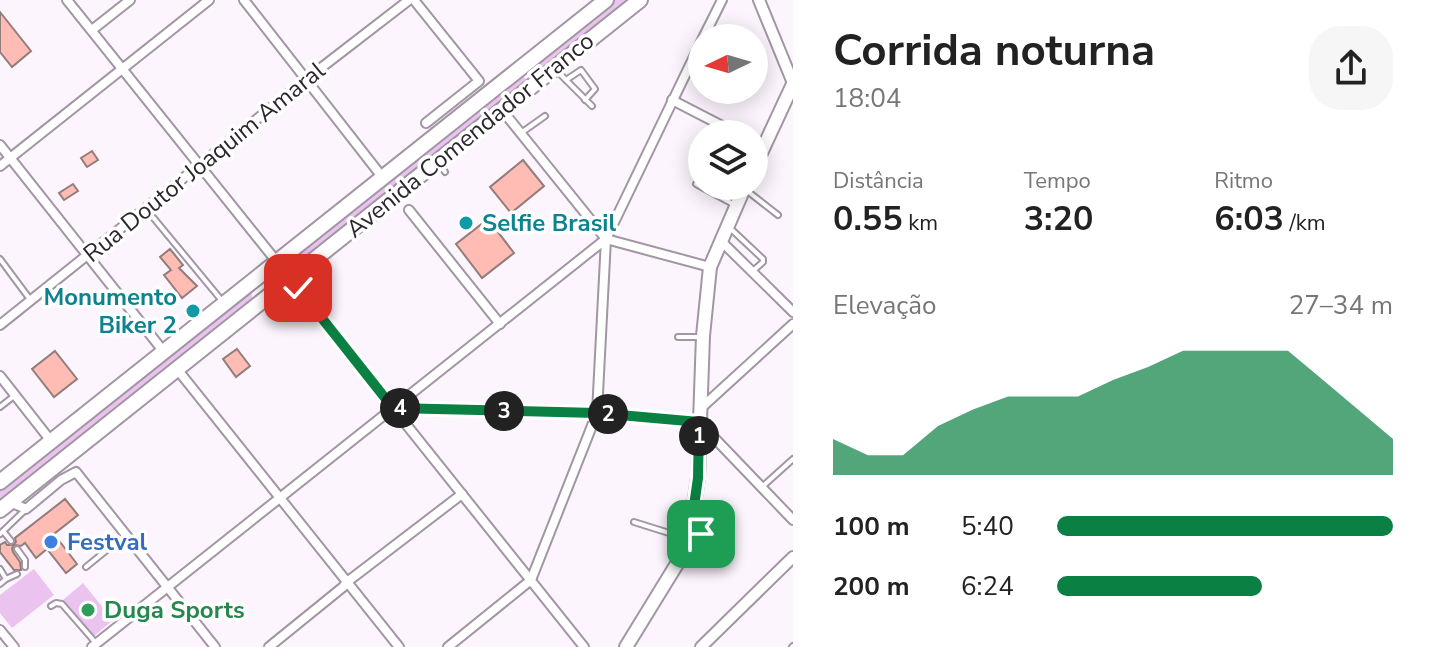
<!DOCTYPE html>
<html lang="pt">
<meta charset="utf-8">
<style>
:root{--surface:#fff;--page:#f6f6f6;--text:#222;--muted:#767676;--accent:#0b8043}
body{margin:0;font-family:"Nunito Sans",sans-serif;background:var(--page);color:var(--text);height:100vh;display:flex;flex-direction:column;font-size:30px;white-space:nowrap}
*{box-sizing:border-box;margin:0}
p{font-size:26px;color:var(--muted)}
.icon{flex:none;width:44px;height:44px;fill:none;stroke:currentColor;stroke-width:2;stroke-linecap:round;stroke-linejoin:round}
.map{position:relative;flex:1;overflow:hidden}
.panel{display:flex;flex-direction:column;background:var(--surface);width:640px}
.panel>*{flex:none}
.needle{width:52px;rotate:265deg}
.controls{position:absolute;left:688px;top:24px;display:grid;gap:16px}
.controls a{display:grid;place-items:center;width:80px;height:80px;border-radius:50%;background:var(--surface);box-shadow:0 4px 20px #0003;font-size:40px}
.pin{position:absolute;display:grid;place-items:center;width:68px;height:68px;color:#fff;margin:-34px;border-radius:16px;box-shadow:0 4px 12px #0006}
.km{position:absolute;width:40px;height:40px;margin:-20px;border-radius:50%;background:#222;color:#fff;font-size:22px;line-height:40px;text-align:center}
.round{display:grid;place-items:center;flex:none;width:84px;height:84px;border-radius:32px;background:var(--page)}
.head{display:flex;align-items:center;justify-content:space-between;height:136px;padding:0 40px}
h1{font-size:44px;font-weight:700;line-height:60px}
.figures{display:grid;grid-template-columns:repeat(3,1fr);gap:12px;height:136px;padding:8px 40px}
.figures div{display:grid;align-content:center}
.figures b{font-size:34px;font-weight:700}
.figures small{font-size:22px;font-weight:400}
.figures p{font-size:22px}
.chart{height:224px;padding:16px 40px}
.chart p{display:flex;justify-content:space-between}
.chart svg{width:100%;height:144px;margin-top:8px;fill:var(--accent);opacity:.7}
ul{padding:0 40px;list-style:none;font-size:26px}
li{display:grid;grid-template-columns:128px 96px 1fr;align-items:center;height:60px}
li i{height:20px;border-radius:10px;background:var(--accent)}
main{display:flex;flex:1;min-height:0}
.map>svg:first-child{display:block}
.green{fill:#eac4ee}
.building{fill:#febcb4;stroke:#917d7a;stroke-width:2}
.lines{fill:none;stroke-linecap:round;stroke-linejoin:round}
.service-casing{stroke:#a295a4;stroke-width:8}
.minor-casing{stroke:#a295a4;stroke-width:12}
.tertiary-casing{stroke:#a295a4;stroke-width:14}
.secondary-casing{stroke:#a295a4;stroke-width:16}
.trunk-casing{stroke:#a295a4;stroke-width:18}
.service{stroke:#fff;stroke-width:4}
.minor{stroke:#fff;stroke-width:8}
.tertiary{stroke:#fff;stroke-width:10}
.secondary{stroke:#fff;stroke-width:12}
.trunk{stroke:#fff;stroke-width:14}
.route-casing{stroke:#fff;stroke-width:16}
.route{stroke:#0b8043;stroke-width:10}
.culture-dot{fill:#0f9aa8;stroke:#fff;stroke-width:3}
.shop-dot{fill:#3f7fe0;stroke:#fff;stroke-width:3}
.leisure-dot{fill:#2e9e5b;stroke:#fff;stroke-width:3}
.labels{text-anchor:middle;stroke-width:7;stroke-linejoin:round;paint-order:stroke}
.street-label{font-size:24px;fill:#2b262b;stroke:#fff}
.culture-label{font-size:24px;font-weight:bold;fill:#0d838f;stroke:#fff;text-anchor:start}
.shop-label{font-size:24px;font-weight:bold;fill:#366cbe;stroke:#fff;text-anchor:start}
.leisure-label{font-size:24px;font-weight:bold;fill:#27864d;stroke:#fff;text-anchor:start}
</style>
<main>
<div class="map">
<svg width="793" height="647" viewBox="0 0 793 647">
<rect width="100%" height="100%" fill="#fdf5fe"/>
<g class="green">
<polygon points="614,0 634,0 542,71 542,67 536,62"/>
<polygon points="521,74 526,79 527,83 276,281 274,274 331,229 361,201"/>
<polygon points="251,289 252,297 255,300 0,504 0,487"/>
<polygon points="34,569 54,595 12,628 0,613 0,595"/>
<polygon points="83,583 113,620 93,637 63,600"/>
</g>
<g class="building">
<polygon points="0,12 31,51 12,67 0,52"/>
<polygon points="92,151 98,160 87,167 81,158"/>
<polygon points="523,160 544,186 511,213 490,187"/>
<polygon points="73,184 78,191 64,200 59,193"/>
<polygon points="488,219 514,253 482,278 456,244"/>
<polygon points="170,249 183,265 179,268 197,286 182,298 164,275 171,270 160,257"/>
<polygon points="237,349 250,366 236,377 223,359"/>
<polygon points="55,351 77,379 54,397 32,369"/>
<polygon points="65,499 78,515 54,534 77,564 66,573 47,549 36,558 25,543 21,546 15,545 12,548 13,552 20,562 21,570 14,570 0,552 0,545 5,542 7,545 13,545 16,542 15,538"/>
</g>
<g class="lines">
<defs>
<g id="service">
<polyline points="556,70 592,106"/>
<polyline points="566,80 581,70 595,89 585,100"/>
<polyline points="521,133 545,116"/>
<polyline points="439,163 445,172"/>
<polyline points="696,184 733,204"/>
<polyline points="746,190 778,215"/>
<polyline points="147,210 223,302"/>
<polyline points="731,229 763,259 763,262 754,270"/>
<polyline points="0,259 29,298"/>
<polyline points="678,337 700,337"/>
<polyline points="0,407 14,396"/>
<polyline points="762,487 793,459"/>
<polyline points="634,522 685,538"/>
<polyline points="693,529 722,552"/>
<polyline points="3,531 11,541"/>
<polyline points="0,534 24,511"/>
<polyline points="17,549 25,560 25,567"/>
<polyline points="86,567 124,536"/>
<polyline points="0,569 6,579 0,584"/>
<polyline points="6,579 17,574"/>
<polyline points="51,606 56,603 62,604 95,642"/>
<polyline points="792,647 793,646"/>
</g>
<g id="minor">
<polyline points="67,0 277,262"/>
<polyline points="244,0 383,178"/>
<polyline points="414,0 479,81 426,123"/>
<polyline points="92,30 130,0"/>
<polyline points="703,38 722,0"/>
<polyline points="672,100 738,134"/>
<polyline points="502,110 606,239 710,267"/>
<polyline points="0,145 164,352"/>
<polyline points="0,166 209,0"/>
<polyline points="409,210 500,324"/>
<polyline points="720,240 793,312"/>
<polyline points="290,279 584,647"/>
<polyline points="0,325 317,71 409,0"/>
<polyline points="177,369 399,647"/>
<polyline points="0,376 51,441"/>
<polyline points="394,408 597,413 699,422 793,520"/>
<polyline points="700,409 793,324"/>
<polyline points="10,502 26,509 61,480 76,472 215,647"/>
<polyline points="0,630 14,647"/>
<polyline points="92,647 606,239"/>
<polyline points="269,647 343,587 347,582 462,494"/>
<polyline points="448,647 531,580 597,413 606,239 702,40"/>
</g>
<g id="tertiary">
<polyline points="759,0 793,83"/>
<polyline points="701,647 793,557"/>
</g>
<g id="secondary">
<polyline points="754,168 793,84"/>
<polyline points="626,647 680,559 690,531 698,478 703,336 710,267 745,186"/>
</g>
<g id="trunk">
<polyline points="0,482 606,0"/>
<polyline points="0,510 640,0"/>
</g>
</defs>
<use href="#service" class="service-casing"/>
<use href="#minor" class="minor-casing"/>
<use href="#tertiary" class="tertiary-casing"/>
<use href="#secondary" class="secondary-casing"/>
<use href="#trunk" class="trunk-casing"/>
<use href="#service" class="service"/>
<use href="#minor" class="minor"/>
<use href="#tertiary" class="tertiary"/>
<use href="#secondary" class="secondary"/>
<use href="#trunk" class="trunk"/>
</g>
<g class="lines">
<defs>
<polyline id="route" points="298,288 393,408 597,413 699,422 698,478 691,527 701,534"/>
</defs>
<use href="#route" class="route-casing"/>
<use href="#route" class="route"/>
</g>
<g class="culture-dot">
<circle cx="466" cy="223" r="8"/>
<circle cx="193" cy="311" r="8"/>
</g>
<circle class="shop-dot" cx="51" cy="542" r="8"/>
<circle class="leisure-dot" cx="88" cy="610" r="8"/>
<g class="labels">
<g class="street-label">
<text transform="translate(470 135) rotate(-39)" y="8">Avenida Comendador Franco</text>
<text transform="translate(204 162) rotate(-39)" y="8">Rua Doutor Joaquim Amaral</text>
</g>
<g class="culture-label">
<text x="482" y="231">Selfie Brasil</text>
<text x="177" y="305" text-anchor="end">Monumento<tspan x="177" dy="28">Biker 2</tspan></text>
</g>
<g class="shop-label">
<text x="67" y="550">Festval</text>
</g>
<g class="leisure-label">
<text x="104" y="618">Duga Sports</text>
</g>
</g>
</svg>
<div class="controls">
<a><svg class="needle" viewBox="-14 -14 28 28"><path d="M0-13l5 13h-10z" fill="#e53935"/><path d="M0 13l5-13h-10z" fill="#767676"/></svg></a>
<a><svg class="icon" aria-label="layers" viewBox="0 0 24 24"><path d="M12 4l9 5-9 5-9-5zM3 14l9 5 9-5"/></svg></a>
</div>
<div class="pin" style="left:701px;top:534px;background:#1e9e55"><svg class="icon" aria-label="arrive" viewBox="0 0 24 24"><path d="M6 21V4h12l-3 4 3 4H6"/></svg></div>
<div class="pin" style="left:298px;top:288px;background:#d93025"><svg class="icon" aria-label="check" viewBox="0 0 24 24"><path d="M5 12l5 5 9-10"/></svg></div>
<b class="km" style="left:699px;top:436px">1</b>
<b class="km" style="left:608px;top:414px">2</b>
<b class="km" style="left:504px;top:411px">3</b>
<b class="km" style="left:400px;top:408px">4</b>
</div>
<section class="panel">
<div class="head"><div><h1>Corrida noturna</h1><p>18:04</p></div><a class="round"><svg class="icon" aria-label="share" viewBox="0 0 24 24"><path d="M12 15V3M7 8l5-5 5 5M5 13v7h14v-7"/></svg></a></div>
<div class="figures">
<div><p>Distância</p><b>0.55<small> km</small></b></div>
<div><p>Tempo</p><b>3:20</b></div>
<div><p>Ritmo</p><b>6:03<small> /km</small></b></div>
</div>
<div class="chart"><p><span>Elevação</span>27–34 m</p>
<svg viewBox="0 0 160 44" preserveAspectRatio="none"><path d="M0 44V33L10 38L20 38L30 29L40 24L50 20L60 20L70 20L80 15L90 11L100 6L110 6L120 6L130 6L140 15L150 24L160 33V44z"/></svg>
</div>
<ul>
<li><b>100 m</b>5:40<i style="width:100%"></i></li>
<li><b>200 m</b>6:24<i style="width:61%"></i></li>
</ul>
</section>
</main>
